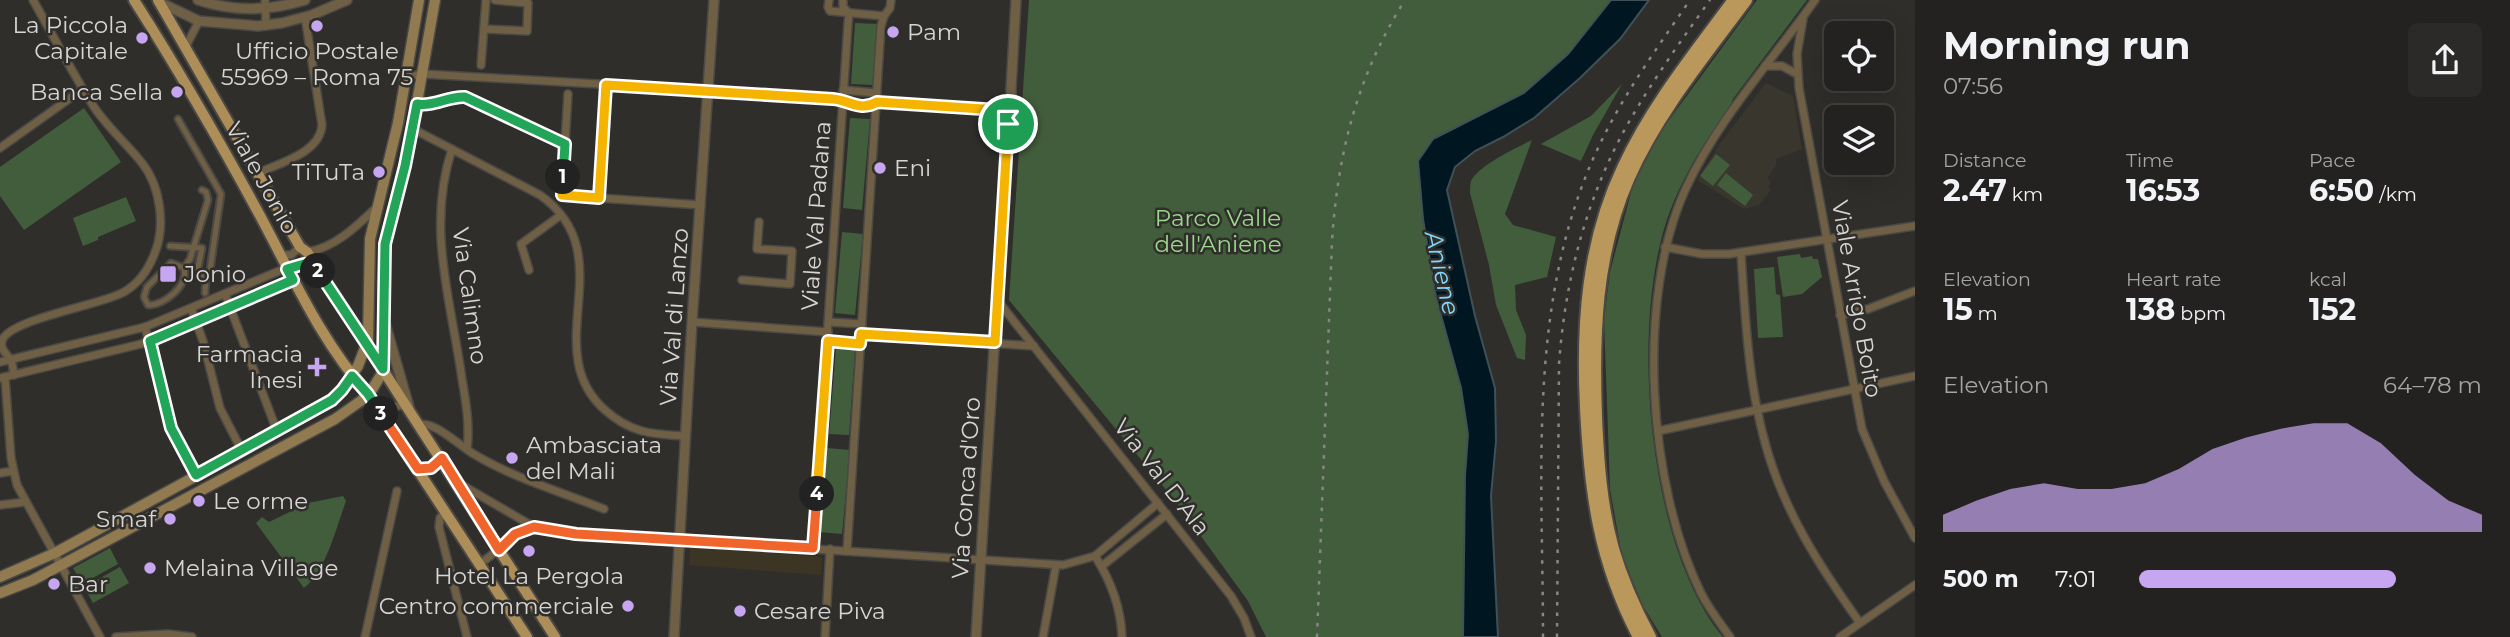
<!DOCTYPE html>
<meta charset="utf-8">
<style>
:root{--surface:#232220;--page:#2b2a29;--text:#f1f3f6;--muted:#a3a4a5;--line:#403f3e;--accent:#c6a6f0}
body{margin:0;font-family:Montserrat,sans-serif;background:var(--page);color:var(--text);height:100vh;display:flex;flex-direction:column;font-size:26px;white-space:nowrap}
*{box-sizing:border-box;margin:0}
p{font-size:23px;color:var(--muted)}
.icon{flex:none;width:38px;height:38px;fill:none;stroke:currentColor;stroke-width:2;stroke-linecap:round;stroke-linejoin:round}
.map{position:relative;flex:1;overflow:hidden}
.side{display:flex;flex-direction:column;background:var(--surface);width:595px}
.side>*{flex:none}
.fabs{position:absolute;left:1824px;top:21px;display:grid;gap:14px}
.fabs a{display:grid;place-items:center;width:70px;height:70px;border-radius:10px;background:var(--surface);box-shadow:0 7px 28px #0002,0 0 0 2px var(--line);font-size:35px}
.pin{position:absolute;display:grid;place-items:center;width:60px;height:60px;color:#fff;margin:-30px;border:4px solid #fff;border-radius:50%;box-shadow:0 2px 7px #0007}
.km{position:absolute;width:35px;height:35px;margin:-18px;border-radius:50%;background:#222;color:#fff;font-size:19px;line-height:35px;text-align:center}
.round{display:grid;place-items:center;flex:none;width:74px;height:74px;border-radius:10px;background:var(--page)}
.headline{display:flex;align-items:center;justify-content:space-between;height:119px;padding:0 28px}
h1{font-size:38px;font-weight:700;line-height:52px}
.figures{display:grid;grid-template-columns:repeat(3,1fr);gap:10px;height:119px;padding:7px 28px}
.figures div{display:grid;align-content:center}
.figures b{font-size:30px;font-weight:700}
.figures small{font-size:19px;font-weight:400}
.figures p{font-size:19px}
.chart{height:196px;padding:14px 28px}
.chart p{display:flex;justify-content:space-between}
.chart svg{width:100%;height:126px;margin-top:7px;fill:var(--accent);opacity:.7}
ul{padding:0 28px;list-style:none;font-size:23px}
li{display:grid;grid-template-columns:112px 84px 1fr;align-items:center;height:52px}
li i{height:18px;border-radius:9px;background:var(--accent)}
main{display:flex;flex:1;min-height:0}
.map>svg:first-child{display:block}
.commercial{fill:#3c3524}
.built{fill:#39362e}
.green{fill:#425d3c}
.water{fill:#001721;stroke:#405057;stroke-width:2}
.lines{fill:none;stroke-linecap:round;stroke-linejoin:round}
.pedestrian-casing{stroke:#4a4946;stroke-width:9}
.minor-casing{stroke:#4a4946;stroke-width:10}
.tertiary-casing{stroke:#4a4946;stroke-width:12}
.secondary-casing{stroke:#4a4946;stroke-width:13}
.primary-casing{stroke:#4a4946;stroke-width:14}
.trunk-casing{stroke:#4a4946;stroke-width:16}
.pedestrian{stroke:#6e5f45;stroke-width:5}
.minor{stroke:#6e5f45;stroke-width:7}
.tertiary{stroke:#6e5f45;stroke-width:9}
.secondary{stroke:#927a50;stroke-width:10}
.primary{stroke:#ad8e58;stroke-width:10}
.trunk{stroke:#ba985c;stroke-width:12}
.rail{stroke:#888785;stroke-width:2.5;stroke-dasharray:3.5 7;stroke-linecap:butt}
.split-1-casing{stroke:#fff;stroke-width:14}
.split-2-casing{stroke:#fff;stroke-width:14}
.split-3-casing{stroke:#fff;stroke-width:14}
.split-4-casing{stroke:#fff;stroke-width:14}
.split-5-casing{stroke:#fff;stroke-width:14}
.split-1{stroke:#f5b400;stroke-width:9}
.split-2{stroke:#22a559;stroke-width:9}
.split-3{stroke:#22a559;stroke-width:9}
.split-4{stroke:#f0652b;stroke-width:9}
.split-5{stroke:#f5b400;stroke-width:9}
.poi-dot{fill:#c6a6f0;stroke:#2f2e2b;stroke-width:2.5}
.labels{text-anchor:middle;stroke-width:5;stroke-linejoin:round;paint-order:stroke}
.poi-label{font-size:23px;fill:#d7d6d5;stroke:#2f2e2b;text-anchor:start}
.street-label{font-size:23px;fill:#d7d6d5;stroke:#2f2e2b}
.park-label{font-size:23px;fill:#99d98a;stroke:#2f2e2b}
.water-label{font-size:24px;font-style:italic;fill:#7fd7fe;stroke:#2f2e2b}
</style>
<main>
<div class="map">
<svg width="1915" height="637" viewBox="0 0 1915 637">
<rect width="100%" height="100%" fill="#2f2e2b"/>
<polygon class="commercial" points="690,547 822,557 821,575 689,565"/>
<polygon class="built" points="1766,83 1793,96 1802,149 1776,159 1776,165 1768,177 1771,183 1768,187 1771,190 1759,205 1744,209 1697,180 1721,142"/>
<g class="green">
<polygon points="1029,0 1611,0 1568,54 1524,93 1433,139 1423,219 1436,297 1461,388 1468,434 1465,476 1463,637 1266,637 1248,601 1177,503 1009,300"/>
<path d="M 1757,0 L 1807,0 L 1733,99 C 1729,112 1720,120 1713,131 C 1696,155 1681,183 1670,211 C 1629,320 1646,545 1723,637 L 1662,637 L 1643,606 L 1622,556 L 1610,489 L 1604,319 L 1610,272 L 1633,185 L 1661,131 Z"/>
<polygon points="855,23 878,24 874,85 851,84"/>
<polygon points="1622,84 1593,135 1581,161 1541,144 1591,116"/>
<polygon points="84,108 121,162 24,230 0,196 0,167"/>
<polygon points="850,118 870,119 862,210 843,208"/>
<path d="M 1532,140 L 1505,214 L 1513,225 L 1556,237 L 1547,277 L 1515,285 L 1516,310 L 1526,335 L 1525,360 L 1517,358 L 1496,305 L 1489,265 L 1470,193 C 1470,189 1470,185 1471,181 C 1479,165 1516,148 1532,140 Z"/>
<polygon points="1716,154 1730,165 1713,186 1700,176"/>
<polygon points="1726,173 1753,195 1745,206 1717,185"/>
<polygon points="126,197 136,221 98,237 98,240 83,246 73,218"/>
<polygon points="842,232 863,234 855,315 835,313"/>
<polygon points="1800,254 1801,258 1812,256 1813,259 1818,259 1822,277 1802,294 1783,297 1777,257"/>
<polygon points="1774,267 1776,294 1780,295 1783,337 1758,338 1754,269"/>
<polygon points="836,348 855,350 849,435 829,434"/>
<polygon points="827,448 850,450 842,534 819,532"/>
<path d="M 343,496 L 346,501 C 336,528 326,571 304,588 L 256,523 L 262,517 L 269,522 L 308,503 Z"/>
<polygon points="110,548 118,564 82,584 73,568"/>
<polygon points="120,567 129,583 93,603 84,587"/>
</g>
<polygon class="water" points="1611,0 1649,0 1620,39 1580,78 1534,118 1503,137 1475,151 1455,167 1447,190 1475,316 1495,388 1496,441 1491,496 1498,637 1463,637 1465,476 1468,434 1461,388 1436,297 1423,219 1418,161 1433,139 1524,93 1568,54"/>
<g class="lines">
<defs>
<g id="pedestrian">
<polyline points="178,119 221,194 210,270 206,276 195,273"/>
<polyline points="170,246 202,248 198,268"/>
<path d="M 171,263 L 184,268 C 189,285 164,306 148,305 L 144,297 L 147,287 Z"/>
<polyline points="184,268 190,259 208,200 206,192 202,190"/>
<polyline points="205,293 206,276"/>
</g>
<g id="minor">
<polyline points="265,0 266,26"/>
<polyline points="829,0 828,7 830,11 884,16 890,8 891,0"/>
<polyline points="1803,19 1797,54 1799,88 1862,429 1884,481 1915,538"/>
<polyline points="484,29 527,31 528,3 495,0"/>
<polyline points="186,46 199,21"/>
<polyline points="481,65 486,0"/>
<polyline points="1765,66 1782,66 1797,74"/>
<polyline points="406,77 423,74 755,93 842,100 861,107 870,106 877,102 998,110 1008,124"/>
<polyline points="606,85 599,198 701,205"/>
<polyline points="843,90 877,93"/>
<path d="M 417,104 C 434,107 448,96 465,97 L 565,143 L 563,195 L 599,198"/>
<path d="M 413,129 L 540,195 C 625,255 536,349 605,410 C 616,420 628,427 642,431 C 656,435 671,435 685,436"/>
<polyline points="565,143 568,94"/>
<polyline points="0,148 83,89"/>
<path d="M 452,149 C 426,228 451,300 462,379 C 466,402 470,426 467,449"/>
<path d="M 258,173 C 280,163 320,153 322,125 L 305,17"/>
<polyline points="1665,247 1702,254 1729,254 1915,226"/>
<path d="M 307,252 C 335,248 358,225 378,206"/>
<path d="M 1741,253 C 1746,334 1750,419 1783,494 C 1803,541 1831,582 1860,623"/>
<polyline points="280,255 291,255 300,247"/>
<polyline points="529,270 521,244 561,215"/>
<polyline points="742,280 790,284 792,251 757,249 759,222"/>
<polyline points="225,294 277,431"/>
<polyline points="998,301 1231,596 1244,618 1251,637"/>
<polyline points="191,308 203,341 220,408 242,451"/>
<polyline points="1840,315 1868,309 1915,291"/>
<polyline points="692,322 828,332"/>
<polyline points="829,322 862,324"/>
<polyline points="145,327 171,427 196,476"/>
<polyline points="861,334 1034,346"/>
<polyline points="828,341 860,344"/>
<path d="M 0,362 L 145,327 L 279,271 C 293,267 304,260 317,269"/>
<path d="M 14,375 C 13,370 13,363 10,359 C 6,353 0,349 2,341 C 8,319 102,305 124,292 C 138,284 148,270 154,255 C 166,228 161,187 142,163 C 127,144 108,128 94,107 C 72,73 53,35 33,0"/>
<polyline points="5,377 11,458 17,485 100,637"/>
<polyline points="0,378 141,344 293,280"/>
<polyline points="385,420 392,408 400,405 406,407"/>
<path d="M 420,425 C 434,421 459,445 472,453 C 513,478 559,491 604,509"/>
<polyline points="1658,431 1915,376"/>
<polyline points="418,469 431,468 441,459"/>
<polyline points="0,473 13,471"/>
<polyline points="457,482 534,527 576,534 1063,565 1095,556 1158,503"/>
<polyline points="0,505 25,502"/>
<polyline points="446,512 440,518 439,527 467,637"/>
<polyline points="813,548 848,24 849,13 843,7 843,0"/>
<polyline points="847,551 881,26 884,16"/>
<path d="M 1095,556 C 1111,581 1121,608 1122,637"/>
<path d="M 479,564 C 499,552 511,533 534,527"/>
<polyline points="1102,566 1167,514"/>
<polyline points="116,637 168,634 192,637"/>
<polyline points="365,637 397,491"/>
<polyline points="825,637 830,549"/>
<polyline points="1043,637 1056,565"/>
<path d="M 1730,637 C 1720,623 1709,609 1701,593 C 1648,486 1635,298 1686,188 C 1718,119 1771,62 1815,0"/>
<polyline points="1840,637 1915,585"/>
</g>
<g id="tertiary">
<path d="M 198,0 C 234,12 270,11 305,0"/>
<polyline points="159,2 199,21 258,26 282,23 312,15 347,0"/>
<polyline points="385,323 409,407"/>
<polyline points="674,637 692,322 714,0"/>
<polyline points="976,637 1008,124 1012,112 1011,89 1016,0"/>
</g>
<g id="secondary">
<polyline points="0,577 55,553 242,451 318,408 337,395 344,387 358,366 368,340 370,239 398,123 419,0"/>
<polyline points="0,593 33,580 335,419 362,400 373,388 381,375 384,360 383,283 385,244 409,148 435,0"/>
</g>
<g id="primary">
<path d="M 134,0 C 178,69 219,140 258,212 C 292,275 320,340 368,394 L 527,637"/>
<polyline points="158,0 300,247 307,252 555,637"/>
</g>
<g id="trunk">
<path d="M 1639,637 C 1599,561 1590,491 1586,407 C 1582,325 1587,244 1623,168 C 1651,107 1694,54 1734,0"/>
<path d="M 1650,637 C 1635,609 1622,580 1613,549 C 1601,506 1598,462 1596,417 C 1593,335 1595,254 1629,177 C 1658,112 1704,57 1746,0"/>
</g>
</defs>
<use href="#pedestrian" class="pedestrian-casing"/>
<use href="#minor" class="minor-casing"/>
<use href="#tertiary" class="tertiary-casing"/>
<use href="#secondary" class="secondary-casing"/>
<use href="#primary" class="primary-casing"/>
<use href="#trunk" class="trunk-casing"/>
<use href="#pedestrian" class="pedestrian"/>
<use href="#minor" class="minor"/>
<use href="#tertiary" class="tertiary"/>
<use href="#secondary" class="secondary"/>
<use href="#primary" class="primary"/>
<use href="#trunk" class="trunk"/>
<g class="rail">
<path d="M 1317,637 L 1332,241 C 1338,152 1357,76 1405,0"/>
<path d="M 1543,637 C 1543,477 1527,309 1593,159 C 1618,102 1655,51 1690,0"/>
<path d="M 1557,637 L 1559,364 C 1565,282 1585,202 1625,129 C 1650,84 1680,42 1710,0"/>
</g>
</g>
<g class="lines">
<defs>
<path id="split-1" d="M 563,177 L 562,195 L 599,198 L 606,85 L 833,99 C 849,100 860,112 877,102 L 998,110 L 1008,124"/>
<path id="split-2" d="M 318,271 L 383,369 L 385,244 L 405,166 L 417,104 C 434,107 448,96 465,97 L 565,144 L 563,177"/>
<polyline id="split-3" points="318,271 304,264 287,269 293,280 150,341 171,428 196,475 332,400 342,390 352,376 368,394 381,414"/>
<polyline id="split-4" points="381,414 418,469 431,468 442,458 499,550 515,534 534,527 576,534 813,548 817,494"/>
<polyline id="split-5" points="817,494 828,341 860,344 861,334 995,342 1008,124"/>
</defs>
<use href="#split-1" class="split-1-casing"/>
<use href="#split-2" class="split-2-casing"/>
<use href="#split-3" class="split-3-casing"/>
<use href="#split-4" class="split-4-casing"/>
<use href="#split-5" class="split-5-casing"/>
<use href="#split-1" class="split-1"/>
<use href="#split-2" class="split-2"/>
<use href="#split-3" class="split-3"/>
<use href="#split-4" class="split-4"/>
<use href="#split-5" class="split-5"/>
</g>
<g class="poi-dot">
<circle cx="317" cy="26" r="7"/>
<circle cx="893" cy="32" r="7"/>
<circle cx="142" cy="38" r="7"/>
<circle cx="177" cy="92" r="7"/>
<circle cx="880" cy="168" r="7"/>
<circle cx="379" cy="172" r="7"/>
<rect x="159" y="265" width="18" height="18" rx="3.5"/>
<path d="M313.5 356.5h7v7h7v7h-7v7h-7v-7h-7v-7h7z"/>
<circle cx="512" cy="458" r="7"/>
<circle cx="199" cy="501" r="7"/>
<circle cx="170" cy="519" r="7"/>
<circle cx="529" cy="551" r="7"/>
<circle cx="150" cy="568" r="7"/>
<circle cx="54" cy="584" r="7"/>
<circle cx="628" cy="606" r="7"/>
<circle cx="740" cy="611" r="7"/>
</g>
<g class="labels">
<g class="poi-label">
<text x="128" y="33" text-anchor="end">La Piccola<tspan x="128" dy="26">Capitale</tspan></text>
<text x="907" y="40">Pam</text>
<text x="317" y="59" text-anchor="middle">Ufficio Postale<tspan x="317" dy="26">55969 – Roma 75</tspan></text>
<text x="163" y="100" text-anchor="end">Banca Sella</text>
<text x="894" y="176">Eni</text>
<text x="365" y="180" text-anchor="end">TiTuTa</text>
<text x="184" y="282">Jonio</text>
<text x="303" y="362" text-anchor="end">Farmacia<tspan x="303" dy="26">Inesi</tspan></text>
<text x="526" y="453">Ambasciata<tspan x="526" dy="26">del Mali</tspan></text>
<text x="213" y="509">Le orme</text>
<text x="156" y="527" text-anchor="end">Smaf</text>
<text x="164" y="576">Melaina Village</text>
<text x="529" y="584" text-anchor="middle">Hotel La Pergola</text>
<text x="68" y="592">Bar</text>
<text x="614" y="614" text-anchor="end">Centro commerciale</text>
<text x="754" y="619">Cesare Piva</text>
</g>
<g class="street-label">
<text transform="translate(262 178) rotate(61)" y="8">Viale Jonio</text>
<text transform="translate(816 216) rotate(-86)" y="8">Viale Val Padana</text>
<text transform="translate(470 296) rotate(82)" y="8">Via Calimno</text>
<text transform="translate(1857 299) rotate(80)" y="8">Viale Arrigo Boito</text>
<text transform="translate(674 317) rotate(-86)" y="8">Via Val di Lanzo</text>
<text transform="translate(1162 477) rotate(52)" y="8">Via Val D'Ala</text>
<text transform="translate(966 488) rotate(-86)" y="8">Via Conca d'Oro</text>
</g>
<g class="park-label">
<text x="1218" y="226">Parco Valle<tspan x="1218" dy="26">dell'Aniene</tspan></text>
</g>
<g class="water-label">
<text transform="translate(1442 273) rotate(77)" y="8">Aniene</text>
</g>
</g>
</svg>
<div class="fabs">
<a><svg class="icon" aria-label="locate" viewBox="0 0 24 24"><circle cx="12" cy="12" r="6"/><path d="M12 2v4M12 18v4M2 12h4M18 12h4"/></svg></a>
<a><svg class="icon" aria-label="layers" viewBox="0 0 24 24"><path d="M12 4l9 5-9 5-9-5zM3 14l9 5 9-5"/></svg></a>
</div>
<div class="pin" style="left:1008px;top:124px;background:#1e9e55"><svg class="icon" aria-label="arrive" viewBox="0 0 24 24"><path d="M6 21V4h12l-3 4 3 4H6"/></svg></div>
<b class="km" style="left:563px;top:177px">1</b>
<b class="km" style="left:318px;top:271px">2</b>
<b class="km" style="left:381px;top:414px">3</b>
<b class="km" style="left:817px;top:494px">4</b>
</div>
<section class="side">
<div class="headline"><div><h1>Morning run</h1><p>07:56</p></div><a class="round"><svg class="icon" aria-label="share" viewBox="0 0 24 24"><path d="M12 15V3M7 8l5-5 5 5M5 13v7h14v-7"/></svg></a></div>
<div class="figures">
<div><p>Distance</p><b>2.47<small> km</small></b></div>
<div><p>Time</p><b>16:53</b></div>
<div><p>Pace</p><b>6:50<small> /km</small></b></div>
</div>
<div class="figures">
<div><p>Elevation</p><b>15<small> m</small></b></div>
<div><p>Heart rate</p><b>138<small> bpm</small></b></div>
<div><p>kcal</p><b>152</b></div>
</div>
<div class="chart"><p><span>Elevation</span>64–78 m</p>
<svg viewBox="0 0 160 44" preserveAspectRatio="none"><path d="M0 44V38L10 33L20 29L30 27L40 29L50 29L60 27L70 22L80 15L90 11L100 8L110 6L120 6L130 13L140 24L150 33L160 38V44z"/></svg>
</div>
<ul>
<li><b>500 m</b>7:01<i style="width:75%"></i></li>
</ul>
</section>
</main>
